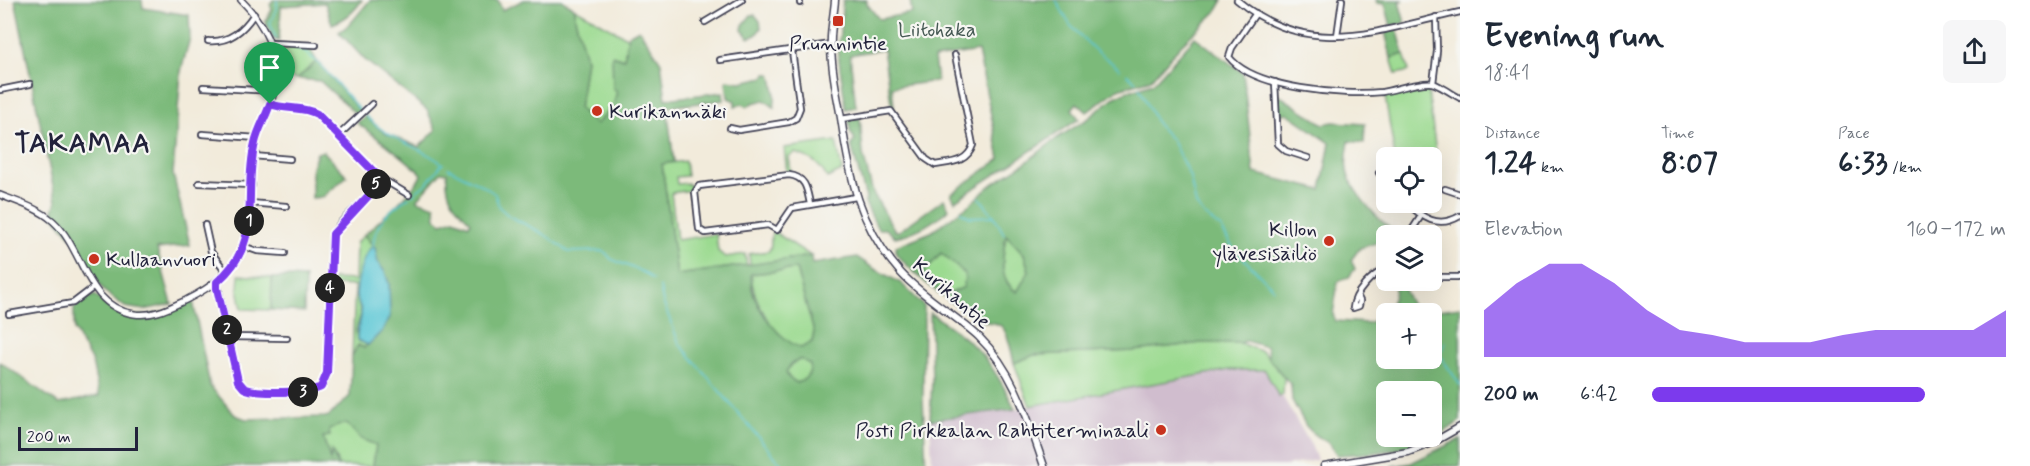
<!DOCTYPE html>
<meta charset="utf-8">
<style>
:root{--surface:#fff;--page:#f6f6f7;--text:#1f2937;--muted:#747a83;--accent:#7c3aed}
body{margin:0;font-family:Mynerve,sans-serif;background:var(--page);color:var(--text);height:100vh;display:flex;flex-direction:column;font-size:22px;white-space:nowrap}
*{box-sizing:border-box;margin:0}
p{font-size:20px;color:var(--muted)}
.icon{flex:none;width:33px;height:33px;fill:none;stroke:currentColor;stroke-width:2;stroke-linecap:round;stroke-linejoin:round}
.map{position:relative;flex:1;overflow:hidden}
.side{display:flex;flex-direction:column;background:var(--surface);width:570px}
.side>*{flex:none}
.controls{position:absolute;left:1376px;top:147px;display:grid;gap:12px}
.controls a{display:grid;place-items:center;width:66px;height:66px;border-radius:9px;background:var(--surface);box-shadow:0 6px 24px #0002;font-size:30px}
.scale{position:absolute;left:18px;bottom:15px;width:120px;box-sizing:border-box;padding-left:6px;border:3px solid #22223b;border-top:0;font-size:16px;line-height:21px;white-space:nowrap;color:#22223b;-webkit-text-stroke:4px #f6f6f2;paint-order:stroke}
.pin{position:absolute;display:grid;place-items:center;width:51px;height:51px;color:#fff;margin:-62px -26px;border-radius:50% 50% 50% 0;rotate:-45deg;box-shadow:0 0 6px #0007}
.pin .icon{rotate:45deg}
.km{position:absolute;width:30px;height:30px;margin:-15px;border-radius:50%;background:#222;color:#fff;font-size:16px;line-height:30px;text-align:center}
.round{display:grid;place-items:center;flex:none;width:63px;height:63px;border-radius:9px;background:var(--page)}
.headline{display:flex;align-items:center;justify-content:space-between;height:102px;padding:0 24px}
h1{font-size:33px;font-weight:700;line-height:45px}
.stats{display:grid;grid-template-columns:repeat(3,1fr);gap:9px;height:102px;padding:6px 24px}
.stats div{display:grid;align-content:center}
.stats b{font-size:30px;font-weight:700}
.stats small{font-size:16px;font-weight:400}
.stats p{font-size:16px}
.chart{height:168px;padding:12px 24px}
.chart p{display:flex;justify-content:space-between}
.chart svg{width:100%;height:108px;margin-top:6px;fill:var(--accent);opacity:.7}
ul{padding:0 24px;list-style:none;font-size:20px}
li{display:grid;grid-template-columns:96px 72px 1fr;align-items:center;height:45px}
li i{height:15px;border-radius:8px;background:var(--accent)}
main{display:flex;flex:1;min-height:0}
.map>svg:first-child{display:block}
.industrial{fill:#d0bdce}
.green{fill:#9bda90;stroke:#5e7e66;stroke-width:1.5}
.forest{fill:#7cba7a;stroke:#4f6e5a;stroke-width:1.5;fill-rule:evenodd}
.water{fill:#5dc8d6;stroke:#407588;stroke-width:1.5}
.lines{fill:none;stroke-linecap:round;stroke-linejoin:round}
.stream{stroke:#5dc8d6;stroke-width:1.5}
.minor-casing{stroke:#414053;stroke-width:8}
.tertiary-casing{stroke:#414053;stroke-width:8}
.secondary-casing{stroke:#414053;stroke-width:9}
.minor{stroke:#fff;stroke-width:4.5}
.tertiary{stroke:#fff;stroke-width:5}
.secondary{stroke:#fff;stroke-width:6}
.route-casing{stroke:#fff;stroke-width:12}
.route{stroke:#7c3aed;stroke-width:8}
.poi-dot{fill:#c8321e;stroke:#f6f6f2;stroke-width:2}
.labels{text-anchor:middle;stroke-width:4.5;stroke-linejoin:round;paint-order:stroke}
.park-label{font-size:21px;fill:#465954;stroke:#f6f6f2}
.poi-label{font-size:21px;fill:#22223b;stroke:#f6f6f2;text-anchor:start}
.street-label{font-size:21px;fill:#22223b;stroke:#f6f6f2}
.district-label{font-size:27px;font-weight:bold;letter-spacing:1.5px;fill:#22223b;stroke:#f6f6f2}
</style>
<main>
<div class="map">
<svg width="1460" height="466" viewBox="0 0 1460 466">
<rect width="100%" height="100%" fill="#f6f6f2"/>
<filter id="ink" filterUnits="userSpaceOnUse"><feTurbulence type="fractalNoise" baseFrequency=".0167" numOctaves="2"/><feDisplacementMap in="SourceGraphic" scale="12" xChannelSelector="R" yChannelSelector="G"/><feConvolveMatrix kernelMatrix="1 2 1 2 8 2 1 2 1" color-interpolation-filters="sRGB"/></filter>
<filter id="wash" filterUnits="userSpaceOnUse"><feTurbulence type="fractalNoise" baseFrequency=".008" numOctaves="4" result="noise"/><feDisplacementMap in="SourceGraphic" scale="24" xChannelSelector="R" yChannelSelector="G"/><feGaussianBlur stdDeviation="1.35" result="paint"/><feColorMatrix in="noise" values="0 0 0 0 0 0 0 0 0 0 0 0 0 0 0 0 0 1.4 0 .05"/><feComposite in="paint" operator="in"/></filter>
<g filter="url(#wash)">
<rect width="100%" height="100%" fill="#f2ebdb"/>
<polygon class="industrial" points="1229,370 1267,370 1311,445 1317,460 1285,466 932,466 930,420 1010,410"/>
<g class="green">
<polygon points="575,8 628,38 624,60 613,56 617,91 613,107 596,124 579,109 586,59 575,18"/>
<polygon points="277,46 310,46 312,53 317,61 297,79 280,77"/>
<polygon points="1404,54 1409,71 1396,74 1391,58"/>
<polygon points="1428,90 1437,161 1431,161 1431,158 1395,157 1385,96"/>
<path d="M 836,141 L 842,171 L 827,178 C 820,164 810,157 795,153 L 789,157 L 791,172 L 787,172 L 784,148 Z"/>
<polygon points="685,161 687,176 676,177 677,184 688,183 688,185 691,185 692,190 671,193 677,240 716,234 718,251 725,257 745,254 747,265 677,275 662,164"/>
<path d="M 773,231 L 811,256 L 750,265 L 749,254 L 769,251 C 773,244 769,238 773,231 Z"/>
<path d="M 1006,234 L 1024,254 L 1029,271 L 1017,292 C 996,278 1004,256 1006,234 Z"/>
<polygon points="364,235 375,248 356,296 361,314 356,330 357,340 368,345 364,348 358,345 352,356 355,286 333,285 333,279 355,280 356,243"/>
<polygon points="941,253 965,274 964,288 947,295 923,274"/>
<path d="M 796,269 L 814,332 L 812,342 L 801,349 C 774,337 753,303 751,274 Z"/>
<polygon points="239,275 272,278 271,310 242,309 238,288"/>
<polygon points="1201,343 1240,343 1263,352 1284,377 1283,394 1279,397 1265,370 1229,370 1030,406 1014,363 1034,355 1134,351"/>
<polygon points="801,359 810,365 810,371 805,380 797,383 789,378 786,372 791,364"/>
<polygon points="346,423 376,445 373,466 338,466 336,458 331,452 330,460 323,437 328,429"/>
</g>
<g class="forest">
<polygon points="15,0 142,0 143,8 189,15 190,38 181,71 173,174 190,245 157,249 172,304 144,310 125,307 104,291 87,266 76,242 52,214 56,201"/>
<path d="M 273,0 L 362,0 C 354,12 346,19 332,24 L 325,3 L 281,6 L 279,41 L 273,39 L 265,21 L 272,10 L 270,4 Z"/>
<path d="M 370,0 L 498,0 L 502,10 L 524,0 L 562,0 L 575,8 L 575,18 L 586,59 L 579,109 L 596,124 L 613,107 L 617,91 L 613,88 L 612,55 L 624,59 L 628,35 L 639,29 L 661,62 L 666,99 L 723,92 L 724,100 L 667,107 L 674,162 L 662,164 L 677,275 L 811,256 L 812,264 L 857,257 L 873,268 L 901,283 L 924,306 L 923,397 L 926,466 L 373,466 L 376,445 L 361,439 L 346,423 L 329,429 L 330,436 L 323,437 L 330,460 L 332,451 L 338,466 L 0,466 L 0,362 L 59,404 L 99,396 L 92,362 L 74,330 L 74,308 L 87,298 L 95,295 C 100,299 105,305 110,308 C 136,324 168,311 193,301 L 210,386 L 235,415 L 246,419 L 325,417 L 329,416 L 350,396 L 352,356 L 358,345 L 364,348 L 382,331 L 390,317 L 389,284 L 385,272 L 378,263 L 375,248 L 364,235 C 377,222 418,189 421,174 C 404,156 377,138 357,123 L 365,116 L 385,133 L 419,147 L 436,130 L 427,110 L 365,60 L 339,32 L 350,24 ZM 441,172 L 447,173 C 445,196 455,207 471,222 L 469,225 L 454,219 L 442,223 L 436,218 L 435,206 L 417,200 ZM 796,269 L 814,332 L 812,342 L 801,348 C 780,340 758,312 752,289 C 751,285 752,279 751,274 ZM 801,359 L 810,365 C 811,375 806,379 797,383 L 789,378 L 786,372 L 791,364 Z"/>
<polygon points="843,0 867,0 867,4 879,19 912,13 910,0 1223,0 1216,12 1181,45 1151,79 1118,89 1087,112 1077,103 1072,109 1079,119 955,201 951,194 1000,159 978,51 934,58 937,81 892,87 894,108 891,103 883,49 850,55 856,107 846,109 838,53"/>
<polygon points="1376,0 1403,0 1399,2 1405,23 1391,26 1385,4 1377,3"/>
<polygon points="751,15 755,15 760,21 761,28 756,35 749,38 742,30 743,25"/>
<polygon points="1397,28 1404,54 1391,58 1385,31"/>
<path d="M 1195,37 L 1243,73 L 1254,173 L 1321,190 L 1330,143 L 1287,113 L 1278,115 L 1277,94 L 1323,124 L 1333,122 L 1365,124 L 1364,143 L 1349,141 C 1348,150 1345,161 1347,170 C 1350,190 1383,227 1401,235 L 1386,236 L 1386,241 C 1376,242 1370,246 1360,248 L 1351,260 L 1355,269 L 1349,277 L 1338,282 L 1333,314 L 1335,321 L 1367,323 L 1385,317 L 1386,315 L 1386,358 L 1431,358 L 1431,314 L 1387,313 L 1394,296 L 1396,281 L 1405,281 L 1405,292 L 1416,313 L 1460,307 L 1460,421 C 1422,451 1383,453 1337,455 L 1329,443 L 1316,436 L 1306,426 L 1292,400 L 1291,385 L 1268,358 L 1267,347 L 1246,341 L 1240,343 L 1201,343 L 1134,351 L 1034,355 L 1014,363 C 1011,352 1009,334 1002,327 C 996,321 988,324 981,320 C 948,303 921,281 896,254 L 896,246 L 931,232 L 970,204 L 991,185 L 1025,163 L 1057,138 L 1089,118 L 1113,98 L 1128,91 L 1153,83 ZM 1006,235 L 1024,254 L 1029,271 L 1017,292 C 997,281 1003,255 1006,235 ZM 941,253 L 965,274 L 964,287 L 947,295 L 923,273 ZM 1386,392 L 1431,392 L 1431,436 L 1386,436 Z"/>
<polygon points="317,61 361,112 357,115 320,81 297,79"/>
<path d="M 766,74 L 771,74 C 774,84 777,96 774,107 L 764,100 L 753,103 L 747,107 L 743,104 L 735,106 L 735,101 L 728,98 L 726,82 L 728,80 L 741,82 L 764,77 Z"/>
<path d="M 860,117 L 863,154 L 873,193 L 895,231 L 899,231 L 944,199 L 949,209 C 933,223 916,233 895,237 L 886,229 L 878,229 L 865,203 L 866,198 L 851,145 L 855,140 L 850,131 L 849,120 Z"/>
<polygon points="323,151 347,176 323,197 312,198 312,168 317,153"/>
<polygon points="287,277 305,278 304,312 271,310 272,278"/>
<path d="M 930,313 C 976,343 991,359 1015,409 L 930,420 L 932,379 Z"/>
<polygon points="1460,439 1460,466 1391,466 1411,463"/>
</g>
<path class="water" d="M 373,246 L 375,248 L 378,263 L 385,272 L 389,284 L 390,317 L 382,331 L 368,345 L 357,340 C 356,328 362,321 361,312 C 361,306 356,300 356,294 C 357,282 362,253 373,246 Z"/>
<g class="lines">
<g class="stream">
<polyline points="1056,0 1070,25 1095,50 1120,69"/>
<polyline points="276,39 270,23 277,9 277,0"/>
<path d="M 295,47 C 316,54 343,92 360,110"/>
<polyline points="1127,74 1136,82"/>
<polyline points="1139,87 1157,124 1172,140 1190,177 1196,205 1204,215 1221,228 1233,248 1274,289"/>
<path d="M 366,116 C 389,140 417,145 443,164"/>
<polyline points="448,168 485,187 495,194 499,207 509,216 544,234 569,252 601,251 606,253 611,259 645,273 653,280"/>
<polyline points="412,195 427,183 442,164"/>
<polyline points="979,197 994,216 1004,234"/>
<polyline points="961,212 970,217 994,216"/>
<path d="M 373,246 C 374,223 390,209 409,197"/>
<polyline points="660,287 663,302 679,343 781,464 780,466"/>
<polyline points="1445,343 1439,354 1460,385"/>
</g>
</g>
</g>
<g filter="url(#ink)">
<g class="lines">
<defs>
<g id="minor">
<path d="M 1237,0 C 1310,61 1379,30 1460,12"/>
<polyline points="800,3 800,0"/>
<path d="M 1256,13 L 1232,48 L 1229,57 C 1254,89 1344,96 1382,92 C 1395,90 1421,81 1432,83 C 1438,84 1454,95 1460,98"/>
<polyline points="705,22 742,0"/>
<polyline points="1337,36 1342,0"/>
<path d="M 208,41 C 229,43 243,31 254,14"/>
<polyline points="271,43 316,45"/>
<polyline points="720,60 831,44"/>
<polyline points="1275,82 1278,144 1286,151 1308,158"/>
<polyline points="1433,83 1437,51 1436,17"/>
<polyline points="203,87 274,91"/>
<polyline points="0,90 30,84"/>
<path d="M 270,104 C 286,110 303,106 317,114 L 379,177 L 409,195"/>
<path d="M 841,119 L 891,111 L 926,159 L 935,165 C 951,162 967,163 973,145 L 955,55"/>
<polyline points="730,128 739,130 789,122 796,118 800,108 792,51"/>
<polyline points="202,134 257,138"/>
<polyline points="339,135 372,104"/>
<polyline points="253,156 290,159"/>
<polyline points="1379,173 1386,183"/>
<polyline points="199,183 252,185"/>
<polyline points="1445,189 1460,194"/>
<path d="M 1406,202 C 1422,218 1438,229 1460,216"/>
<polyline points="250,203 286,206"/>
<path d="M 810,204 C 807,189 806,177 789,175 L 699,186 L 695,192 L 699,229 L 705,233 L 768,225 L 777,230 L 792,208 L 856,197"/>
<polyline points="205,225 211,252 227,273"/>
<polyline points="1408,236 1421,216"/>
<polyline points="243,246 257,251 285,253"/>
<polyline points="1431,277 1460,277"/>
<path d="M 217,282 L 238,381 C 241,385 244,388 249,389 C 261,393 307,395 317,389 C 324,386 326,380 327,373 L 332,237 C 341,214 370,203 379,177"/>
<path d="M 1358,297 L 1360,301 L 1359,306 L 1353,308 C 1354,293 1372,274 1386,269"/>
<polyline points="9,314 73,303 94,287"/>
<polyline points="228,337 287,338"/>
</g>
<path id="tertiary" d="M 0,195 C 18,202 38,208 53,221 C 84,249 85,306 134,314 C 153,317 169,308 186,300 C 268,259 242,220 254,146 C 257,132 265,120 269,108 C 285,67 270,29 241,0"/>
<g id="secondary">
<path d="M 835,0 C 834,15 830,31 831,45 C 831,70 837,94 841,118 C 850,178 859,226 901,273 C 924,298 954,314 979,337 C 1015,372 1028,420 1044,466"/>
<polyline points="1324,466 1408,452 1432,443 1460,427"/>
</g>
</defs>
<use href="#minor" class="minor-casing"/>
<use href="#tertiary" class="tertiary-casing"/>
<use href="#secondary" class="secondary-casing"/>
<use href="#minor" class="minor"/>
<use href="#tertiary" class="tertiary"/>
<use href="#secondary" class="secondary"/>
</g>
</g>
<g class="lines" filter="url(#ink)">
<defs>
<path id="route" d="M 270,104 C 286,110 303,106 317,114 L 379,177 L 371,193 L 333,234 L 327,373 L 321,387 C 310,393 255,394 244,388 C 243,387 239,382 238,381 L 217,288 L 217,282 C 265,241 242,195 255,143 C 258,129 266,117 270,104 Z"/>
</defs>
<use href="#route" class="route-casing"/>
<use href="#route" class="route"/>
</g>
<g class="poi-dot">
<rect x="832" y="15" width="12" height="12" rx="3"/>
<circle cx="597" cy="111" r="6"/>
<circle cx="1329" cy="241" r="6"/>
<circle cx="94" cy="259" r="6"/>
<circle cx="1161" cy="430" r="6"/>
</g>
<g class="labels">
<g class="park-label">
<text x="937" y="36">Liitohaka</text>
</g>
<g class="poi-label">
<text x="838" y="50" text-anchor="middle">Prunnintie</text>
<text x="609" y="118">Kurikanmäki</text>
<text x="1317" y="236" text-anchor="end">Killon<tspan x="1317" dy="24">ylävesisäiliö</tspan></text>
<text x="106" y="266">Kullaanvuori</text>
<text x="1149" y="437" text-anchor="end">Posti Pirkkalan Rahtiterminaali</text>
</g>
<g class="street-label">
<text transform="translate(952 293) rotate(41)" y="7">Kurikantie</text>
</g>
<g class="district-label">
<text x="83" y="152">TAKAMAA</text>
</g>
</g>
</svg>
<div class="controls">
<a><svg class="icon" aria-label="locate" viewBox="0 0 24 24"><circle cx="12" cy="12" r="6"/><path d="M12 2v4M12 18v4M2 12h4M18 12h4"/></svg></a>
<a><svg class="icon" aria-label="layers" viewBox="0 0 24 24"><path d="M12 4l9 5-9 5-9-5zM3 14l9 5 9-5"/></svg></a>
<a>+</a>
<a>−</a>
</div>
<div class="scale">200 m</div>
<div class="pin" style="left:270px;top:104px;background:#1e9e55"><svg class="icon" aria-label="arrive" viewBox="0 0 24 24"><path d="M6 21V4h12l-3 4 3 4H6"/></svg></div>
<b class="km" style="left:249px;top:221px">1</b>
<b class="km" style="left:227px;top:330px">2</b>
<b class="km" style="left:303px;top:392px">3</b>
<b class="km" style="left:330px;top:288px">4</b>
<b class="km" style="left:376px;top:184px">5</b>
</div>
<section class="side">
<div class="headline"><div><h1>Evening run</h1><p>18:41</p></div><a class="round"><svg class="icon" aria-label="share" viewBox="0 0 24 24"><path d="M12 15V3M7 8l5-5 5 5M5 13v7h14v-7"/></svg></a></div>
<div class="stats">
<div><p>Distance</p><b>1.24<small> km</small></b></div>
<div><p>Time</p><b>8:07</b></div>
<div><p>Pace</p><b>6:33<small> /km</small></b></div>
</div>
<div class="chart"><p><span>Elevation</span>160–172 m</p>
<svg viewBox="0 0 160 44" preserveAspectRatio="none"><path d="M0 44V25L10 14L20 6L30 6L40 14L50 25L60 33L70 35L80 38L90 38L100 38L110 35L120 33L130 33L140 33L150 33L160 25V44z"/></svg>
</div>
<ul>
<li><b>200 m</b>6:42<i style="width:77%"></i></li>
</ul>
</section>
</main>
